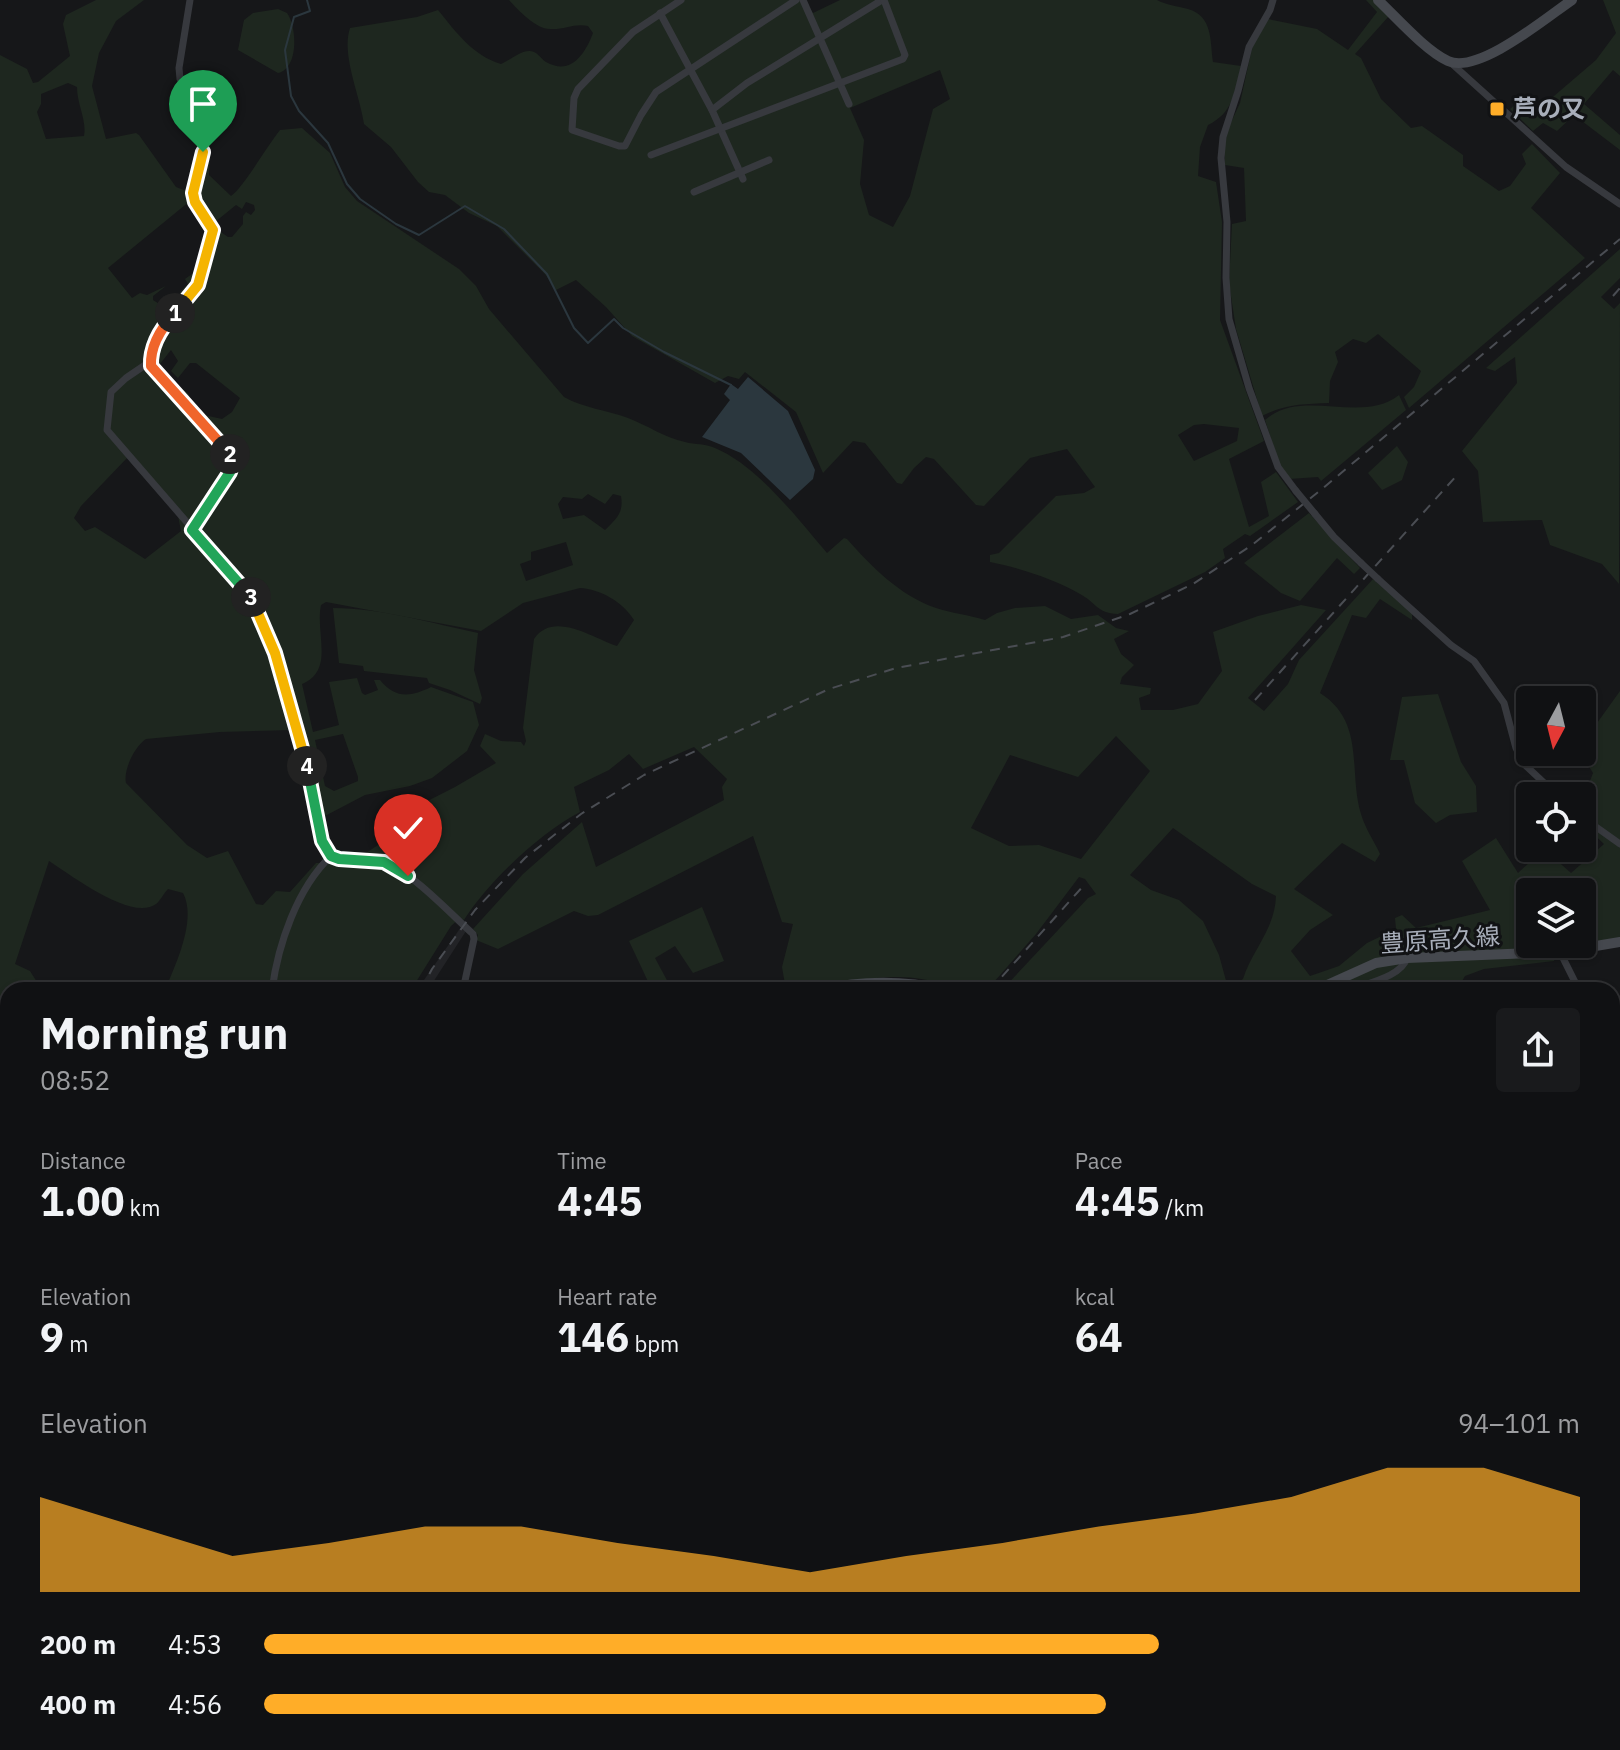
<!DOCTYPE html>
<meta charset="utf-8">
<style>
:root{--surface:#101113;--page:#191a1c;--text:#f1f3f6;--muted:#9c9da0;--line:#303133;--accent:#ffad28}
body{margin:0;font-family:"IBM Plex Sans","Noto Sans JP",sans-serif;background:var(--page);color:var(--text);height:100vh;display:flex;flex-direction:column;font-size:30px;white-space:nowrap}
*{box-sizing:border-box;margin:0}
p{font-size:26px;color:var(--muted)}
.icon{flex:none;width:44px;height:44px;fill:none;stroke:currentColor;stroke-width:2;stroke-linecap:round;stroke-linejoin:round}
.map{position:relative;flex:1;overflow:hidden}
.sheet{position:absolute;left:0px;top:982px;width:1620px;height:768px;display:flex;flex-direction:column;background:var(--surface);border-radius:24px 24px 0 0;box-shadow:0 2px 6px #0004,0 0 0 2px var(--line)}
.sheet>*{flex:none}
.needle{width:52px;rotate:187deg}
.fabs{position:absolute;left:1516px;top:686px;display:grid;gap:16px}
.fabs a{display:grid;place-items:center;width:80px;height:80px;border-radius:8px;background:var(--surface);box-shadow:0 2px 6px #0004,0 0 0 2px var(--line);font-size:40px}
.pin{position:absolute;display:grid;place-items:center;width:68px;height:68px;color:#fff;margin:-82px -34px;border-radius:50% 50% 50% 0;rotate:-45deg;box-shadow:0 0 8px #0007}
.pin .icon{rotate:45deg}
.km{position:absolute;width:40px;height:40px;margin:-20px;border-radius:50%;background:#222;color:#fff;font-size:22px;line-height:40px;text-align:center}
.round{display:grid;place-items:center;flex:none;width:84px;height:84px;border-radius:8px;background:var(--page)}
.head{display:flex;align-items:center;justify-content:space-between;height:136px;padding:0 40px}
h1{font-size:44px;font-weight:700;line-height:60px}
.stats{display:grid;grid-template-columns:repeat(3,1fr);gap:12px;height:136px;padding:8px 40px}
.stats div{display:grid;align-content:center}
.stats b{font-size:40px;font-weight:700}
.stats small{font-size:22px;font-weight:400}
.stats p{font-size:22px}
.chart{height:224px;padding:16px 40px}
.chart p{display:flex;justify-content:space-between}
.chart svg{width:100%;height:144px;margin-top:8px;fill:var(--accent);opacity:.7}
ul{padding:0 40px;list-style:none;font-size:26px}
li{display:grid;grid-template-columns:128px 96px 1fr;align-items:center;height:60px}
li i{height:20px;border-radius:10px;background:var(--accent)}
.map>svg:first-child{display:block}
.built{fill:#222326}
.green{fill:#1e271f;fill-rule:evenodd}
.water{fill:#2b373e}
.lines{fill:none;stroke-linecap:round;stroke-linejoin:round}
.stream{stroke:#2b373e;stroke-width:2}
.street{stroke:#37393e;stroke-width:7}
.secondary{stroke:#45484e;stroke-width:10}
.rail{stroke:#4a4d53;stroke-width:2;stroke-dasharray:10 8;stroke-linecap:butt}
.street-bridge{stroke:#37393e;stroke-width:7}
.split-1-casing{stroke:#fff;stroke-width:16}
.split-2-casing{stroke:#fff;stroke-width:16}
.split-3-casing{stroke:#fff;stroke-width:16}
.split-4-casing{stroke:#fff;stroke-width:16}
.split-5-casing{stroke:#fff;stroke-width:16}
.split-1{stroke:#f5b400;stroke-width:10}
.split-2{stroke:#f0652b;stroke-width:10}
.split-3{stroke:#22a559;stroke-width:10}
.split-4{stroke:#f5b400;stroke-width:10}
.split-5{stroke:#22a559;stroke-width:10}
.poi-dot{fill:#ffad28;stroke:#111214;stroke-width:3}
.labels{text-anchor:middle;stroke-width:6;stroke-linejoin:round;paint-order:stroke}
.poi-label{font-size:24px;font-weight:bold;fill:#a8aeba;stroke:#111214;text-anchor:start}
.street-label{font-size:24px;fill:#a8aeba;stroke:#111214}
</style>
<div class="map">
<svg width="1620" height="1750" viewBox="0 0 1620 1750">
<rect width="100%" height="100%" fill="#161719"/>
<polygon class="built" points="461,927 466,931 428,990 417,990"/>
<g class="green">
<path d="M 96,0 L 144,0 L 116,21 L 99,53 L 92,86 L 106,139 L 136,133 L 139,135 L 176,187 L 189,192 L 190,201 L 108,268 L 132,298 L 140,293 L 147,295 L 166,286 L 153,296 L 153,300 L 164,307 L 182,298 L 180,292 L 188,284 L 185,279 L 196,271 L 200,281 L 216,232 L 218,230 L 228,237 L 232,237 L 243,224 L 243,216 L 246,212 L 251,215 L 255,210 L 254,205 L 246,202 L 242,209 L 236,205 L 215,222 L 201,205 L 195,190 L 205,160 L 203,116 L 210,145 L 209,175 L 231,196 C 243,188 267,146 280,130 L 302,128 L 330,153 L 345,187 L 357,201 L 459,269 L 476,286 L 489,309 L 564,397 C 583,408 607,410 628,418 C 647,425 665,438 685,442 C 696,445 704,443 715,448 C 758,466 797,518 827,553 L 844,538 L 847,539 C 872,567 899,595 936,608 C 951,613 969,615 985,620 L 997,613 L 1015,608 L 1045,606 L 1071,619 L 1098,615 L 1116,628 L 1129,631 L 1114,639 L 1121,654 L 1134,665 L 1122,677 L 1120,684 L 1151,688 L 1150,694 L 1139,698 L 1141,710 L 1173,710 L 1198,704 L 1222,671 L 1213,632 L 1258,616 L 1301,605 L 1326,610 L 1248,698 L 1264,711 L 1288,684 L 1299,660 L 1373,579 L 1412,613 L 1412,620 L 1380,599 L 1366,618 L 1352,615 L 1320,693 C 1366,722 1348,772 1361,814 C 1365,828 1374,841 1380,854 L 1375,862 L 1342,843 L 1294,889 L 1333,915 L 1310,930 L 1291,951 L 1310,976 L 1339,966 L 1367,943 L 1396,929 L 1395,918 L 1402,915 L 1416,928 L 1490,910 L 1462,861 L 1496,838 L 1518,873 L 1544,849 L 1571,873 L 1604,844 L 1582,823 L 1582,802 L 1593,773 L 1580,752 L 1582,744 L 1620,691 L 1620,938 L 1557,948 L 1554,961 L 1484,969 L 1465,976 L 1457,990 L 1002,990 L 1088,898 L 1096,894 L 1085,879 L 1079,877 L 1036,934 L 987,990 C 957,990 929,977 899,977 C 861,976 824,990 786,990 L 782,967 L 793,924 L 782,922 L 753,836 L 598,915 L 588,916 L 574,911 L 498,949 L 476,940 L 478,935 L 473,929 L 523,874 L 582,822 L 596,867 L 724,800 L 722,787 L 727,779 L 694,747 L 643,769 L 629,754 L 609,770 L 574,787 L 580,812 C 541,832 488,882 464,920 L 460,918 L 451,926 L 411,990 L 165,990 C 176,964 197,919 183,893 L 168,889 C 164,893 160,901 156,904 C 132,922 71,875 49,861 L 15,964 L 30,971 L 42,990 L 8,990 L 8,1071 L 0,1067 L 0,55 L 27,69 L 33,83 L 38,82 L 70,56 L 63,24 L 66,15 ZM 68,83 L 77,87 C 77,105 87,120 84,136 L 46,139 L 37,112 L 41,104 L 41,94 ZM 171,350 L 178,361 L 171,371 L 178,378 L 190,363 L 196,363 L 240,398 L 232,412 L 222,419 L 204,415 L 194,405 L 188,393 L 162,374 L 160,364 ZM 127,458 L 178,516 L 181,531 L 145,559 L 95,527 L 85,531 L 74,518 L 81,506 ZM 588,494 L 605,504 L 613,494 L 621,496 C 624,513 616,519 605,530 L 584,515 L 563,519 L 558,504 L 563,497 L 582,499 ZM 566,542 L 573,565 L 526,581 L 520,564 L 531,560 L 531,552 ZM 580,588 C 600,589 623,602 634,620 L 617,646 C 593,638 553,610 534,639 L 523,728 L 526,741 L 524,746 L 521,742 L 501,741 L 485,734 L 480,746 L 496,763 L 455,787 L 400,815 L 407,835 L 384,841 L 351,863 L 316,863 L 290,892 L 276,891 L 263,905 L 256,904 L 228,851 L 207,858 L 187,845 L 126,783 C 123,770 135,746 146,739 L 220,732 L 292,730 L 301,736 L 323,817 L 365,795 L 410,786 L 432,778 L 467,751 L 479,725 L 473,702 L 431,687 C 411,697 395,699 380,680 L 374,680 L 378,690 L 365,695 L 362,693 L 357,678 L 329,682 L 339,725 L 313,732 L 302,684 C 335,670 315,634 321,605 L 326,602 L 481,631 L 523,603 ZM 343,734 L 358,777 L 358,781 L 334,791 L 325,786 L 315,740 ZM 1116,736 L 1150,771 L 1081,859 L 1039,845 L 1009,846 L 971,828 L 1010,755 L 1078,777 ZM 1173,828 L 1252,884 L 1276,896 C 1275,929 1252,950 1243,979 L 1228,988 L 1219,955 L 1203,921 L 1179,900 L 1151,890 L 1130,875 ZM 1530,892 L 1582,892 L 1582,944 L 1530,944 Z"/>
<path d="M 509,0 L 805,0 L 813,13 L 840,0 L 1157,0 C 1166,5 1177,6 1188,9 C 1213,16 1210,41 1213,62 L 1241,66 C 1235,92 1233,113 1208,125 L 1200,147 L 1198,176 L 1216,182 L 1222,222 L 1220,320 L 1264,441 L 1229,459 L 1249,527 L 1269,516 L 1261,482 L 1276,472 L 1298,502 L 1250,536 L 1245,534 L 1223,549 L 1225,558 L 1205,572 L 1118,614 C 1096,613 1097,603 1080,594 C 1054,579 1020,568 990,562 L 990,555 L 999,553 L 1056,496 L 1084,493 L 1095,487 L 1067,449 L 1030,458 L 984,506 L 976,505 L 934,459 L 926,457 L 914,468 L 902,484 L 897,483 L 865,443 L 853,441 L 823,473 L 796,412 L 745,372 L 739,379 L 728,376 L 715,383 L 632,336 L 606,307 L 576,280 L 556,290 L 545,274 L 497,226 L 469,213 L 445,195 L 429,192 L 418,182 L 391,147 L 364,124 C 360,95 341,55 350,28 L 417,17 L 438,10 C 457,33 472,55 501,64 C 510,60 522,50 530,51 C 538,52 540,58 546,62 C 571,76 585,54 593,33 L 588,26 C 574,23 564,30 550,29 C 536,29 518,10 509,0 ZM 940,70 L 950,99 L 933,109 L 910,196 L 893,227 L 869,215 L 860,184 L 864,140 L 850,108 ZM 1204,424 L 1239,428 L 1237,441 L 1194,461 L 1178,435 L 1194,425 Z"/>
<path d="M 1366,0 L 1381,0 L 1389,16 L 1355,54 L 1361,58 L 1381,99 L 1411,128 L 1422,126 L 1463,155 L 1463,166 L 1499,191 L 1510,186 L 1526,164 L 1522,154 L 1532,144 L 1560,173 L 1531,208 L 1585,258 L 1409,408 L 1404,397 L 1414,387 L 1421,371 L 1378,334 L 1366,343 L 1353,339 L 1335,352 L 1338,362 L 1330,381 L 1329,403 C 1304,404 1285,404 1262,416 L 1236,329 L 1229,283 L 1232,224 L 1246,221 L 1244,168 L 1225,165 L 1224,146 L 1228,129 L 1240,103 L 1252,48 L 1268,19 L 1317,29 L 1348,50 L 1377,12 Z"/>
<polygon points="1603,0 1620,0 1620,76 1613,70 1584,104 1620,135 1620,150 1574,115 1557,131 1543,123 1533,131 1510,109 1526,95 1540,108 1596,60 1616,33"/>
<path d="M 278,9 L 287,13 C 297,27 299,68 278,73 L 238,50 L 244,20 L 253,13 Z"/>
<polygon points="1620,249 1620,278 1601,297 1614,309 1620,303 1619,584 1602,564 1550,545 1542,520 1483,522 1478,471 1462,451 1517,383 1515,357 1495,371 1486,368"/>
<path d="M 1399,395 L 1406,410 L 1321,481 L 1318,477 L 1289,479 L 1280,466 L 1265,420 C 1302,387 1361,425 1399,395 Z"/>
<polygon points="1397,446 1408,462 1402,480 1382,490 1368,473"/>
<polygon points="1309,513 1360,568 1354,574 1337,558 1300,601 1281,593 1244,563"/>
<path d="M 333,608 C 381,608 431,623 478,633 L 474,670 L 482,698 L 480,704 L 450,690 L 429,683 L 427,678 L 364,671 L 363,666 L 339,663 Z"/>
<polygon points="1438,694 1461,762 1476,786 1477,812 1450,815 1436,823 1415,803 1404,760 1390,760 1402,697"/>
<polygon points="702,907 724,961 693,973 675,946 655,958 669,984 652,990 629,941"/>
<polygon points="0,1242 8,1245 8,1358 0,1356"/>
<polygon points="1620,1268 1620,1560 1612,1566 1612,1272"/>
<polygon points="1612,1704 1620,1705 1620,1750 1534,1750 1528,1745 1528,1742 1612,1742"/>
<polygon points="395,1742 835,1742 841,1750 389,1750"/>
<polygon points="1004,1742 1231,1742 1234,1750 1006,1750"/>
<polygon points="1415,1742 1517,1742 1516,1750 1413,1750"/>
</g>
<polygon class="water" points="748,377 788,411 815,470 813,479 790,500 741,453 702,437 730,400 724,394 731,384 738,389"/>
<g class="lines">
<g class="stream">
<polyline points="307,0 310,11 294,17 285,50 291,96 299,111 328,143 347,184 360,199 396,224 419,235 465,206 504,229 547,274 574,328 588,343 614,319 623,328 664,352 731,385"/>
<polyline points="0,1064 8,1068"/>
<polyline points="0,1352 8,1354"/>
<polyline points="1316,1742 1320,1750"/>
<polyline points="77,1750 78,1742"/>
</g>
<g class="street">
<path d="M 190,0 L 179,68 L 180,79 L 196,110 L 202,131 L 203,152 L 193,193 L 195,202 L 213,230 C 209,247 205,268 198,284 C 186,312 142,334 153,369 L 210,429 L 234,459 L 230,472 L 192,530"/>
<polyline points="681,0 633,32 578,89 574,98 572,130 619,146 625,146 641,115 656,92 796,0"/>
<polyline points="803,0 849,104"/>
<polyline points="1273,0 1270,10 1249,47 1238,91 1223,137 1221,158 1227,222 1226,278 1229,319 1249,388 1278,467 1296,491"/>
<polyline points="660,13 712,110 743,179"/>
<polyline points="1450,62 1566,167 1620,204"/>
<polyline points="712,110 747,83 882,0"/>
<polyline points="651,155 903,59 905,55 884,0"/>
<polyline points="694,192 769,160"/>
<path d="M 151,361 L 126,378 L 111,392 L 107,430 L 243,587 C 276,627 300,735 312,789 C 316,805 318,842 329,854 C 340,866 367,856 382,861 C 410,870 451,914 473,934 L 474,939 L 463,990"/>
<polyline points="1315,514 1334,537 1361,563"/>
<polyline points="1378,579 1451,645 1474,661 1504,703 1516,748 1524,764 1558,796"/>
<polyline points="1582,817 1620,844"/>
<polyline points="1560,952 1579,990"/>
<path d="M 272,990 C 278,945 297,888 331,856"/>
<path d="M 1350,990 C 1367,983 1401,977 1407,958"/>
<polyline points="1612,1055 1620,1070"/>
<polyline points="0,1518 8,1528"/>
<polyline points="1612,1662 1620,1656"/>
<polyline points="964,1742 968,1750"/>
<polyline points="1514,1750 1516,1742"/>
</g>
<g class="secondary">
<path d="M 1378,0 C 1397,18 1425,50 1448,61 C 1478,75 1547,17 1572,0"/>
<path d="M 820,990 C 863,980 903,980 946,990"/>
<polyline points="1316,990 1376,963 1407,958 1560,952 1620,942"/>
<polyline points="293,1742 297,1750"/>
<polyline points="0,1750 8,1732"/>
</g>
<g class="rail">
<polyline points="1613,296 1620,288"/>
<polyline points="1255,700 1458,474"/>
<polyline points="421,990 432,969 475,910 525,858 581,814 644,775 829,689 896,668 1063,637 1130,614 1193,584 1252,545 1322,489 1620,239"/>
<polyline points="990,990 1085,884"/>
<polyline points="127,1750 129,1742"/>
<polyline points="378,1750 384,1742"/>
</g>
<g class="street-bridge">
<polyline points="1296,491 1315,514"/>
<polyline points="1361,563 1378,579"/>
</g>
</g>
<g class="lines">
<defs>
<polyline id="split-1" points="175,313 198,285 213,230 195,202 193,193 203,152"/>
<path id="split-2" d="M 175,313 C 162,327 150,346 151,366 L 230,454"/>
<polyline id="split-3" points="230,454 234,459 230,472 192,530 251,597"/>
<polyline id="split-4" points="251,597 275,653 307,766"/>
<polyline id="split-5" points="307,766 322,841 331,856 339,859 384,862 408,876"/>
</defs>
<use href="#split-1" class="split-1-casing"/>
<use href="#split-2" class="split-2-casing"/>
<use href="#split-3" class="split-3-casing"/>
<use href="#split-4" class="split-4-casing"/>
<use href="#split-5" class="split-5-casing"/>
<use href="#split-1" class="split-1"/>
<use href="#split-2" class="split-2"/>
<use href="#split-3" class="split-3"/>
<use href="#split-4" class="split-4"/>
<use href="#split-5" class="split-5"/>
</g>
<rect class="poi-dot" x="1489" y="101" width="16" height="16" rx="4"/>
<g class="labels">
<g class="poi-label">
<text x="1513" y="117">芦の又</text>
</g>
<g class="street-label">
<text transform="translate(1440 940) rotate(-4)" y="8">豊原高久線</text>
</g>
</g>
</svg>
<div class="fabs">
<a><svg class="needle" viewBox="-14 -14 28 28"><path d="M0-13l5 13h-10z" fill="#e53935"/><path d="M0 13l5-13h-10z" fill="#9c9da0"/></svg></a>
<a><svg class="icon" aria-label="locate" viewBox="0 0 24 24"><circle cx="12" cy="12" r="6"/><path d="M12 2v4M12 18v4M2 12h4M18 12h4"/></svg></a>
<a><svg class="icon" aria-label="layers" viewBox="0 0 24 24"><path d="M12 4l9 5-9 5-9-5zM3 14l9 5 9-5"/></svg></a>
</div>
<div class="pin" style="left:203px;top:152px;background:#1e9e55"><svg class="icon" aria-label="arrive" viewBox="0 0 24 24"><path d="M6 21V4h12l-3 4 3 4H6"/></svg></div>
<div class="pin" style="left:408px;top:876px;background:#d93025"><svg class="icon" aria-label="check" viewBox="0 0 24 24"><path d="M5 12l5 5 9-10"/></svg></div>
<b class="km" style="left:175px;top:313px">1</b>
<b class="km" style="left:230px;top:454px">2</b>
<b class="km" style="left:251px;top:597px">3</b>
<b class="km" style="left:307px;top:766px">4</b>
<section class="sheet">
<div class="head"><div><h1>Morning run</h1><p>08:52</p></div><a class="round"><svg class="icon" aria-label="share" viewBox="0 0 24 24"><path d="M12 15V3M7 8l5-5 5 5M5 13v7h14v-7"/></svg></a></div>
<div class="stats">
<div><p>Distance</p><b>1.00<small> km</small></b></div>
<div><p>Time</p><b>4:45</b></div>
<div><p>Pace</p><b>4:45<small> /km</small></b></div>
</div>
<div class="stats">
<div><p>Elevation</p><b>9<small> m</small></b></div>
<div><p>Heart rate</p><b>146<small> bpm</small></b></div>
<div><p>kcal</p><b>64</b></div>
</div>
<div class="chart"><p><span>Elevation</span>94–101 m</p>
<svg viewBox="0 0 160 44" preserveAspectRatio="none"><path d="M0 44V15L10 24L20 33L30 29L40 24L50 24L60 29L70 33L80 38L90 33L100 29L110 24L120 20L130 15L140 6L150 6L160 15V44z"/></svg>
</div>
<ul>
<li><b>200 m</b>4:53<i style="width:68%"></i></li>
<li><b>400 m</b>4:56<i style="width:64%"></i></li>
</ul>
</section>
</div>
